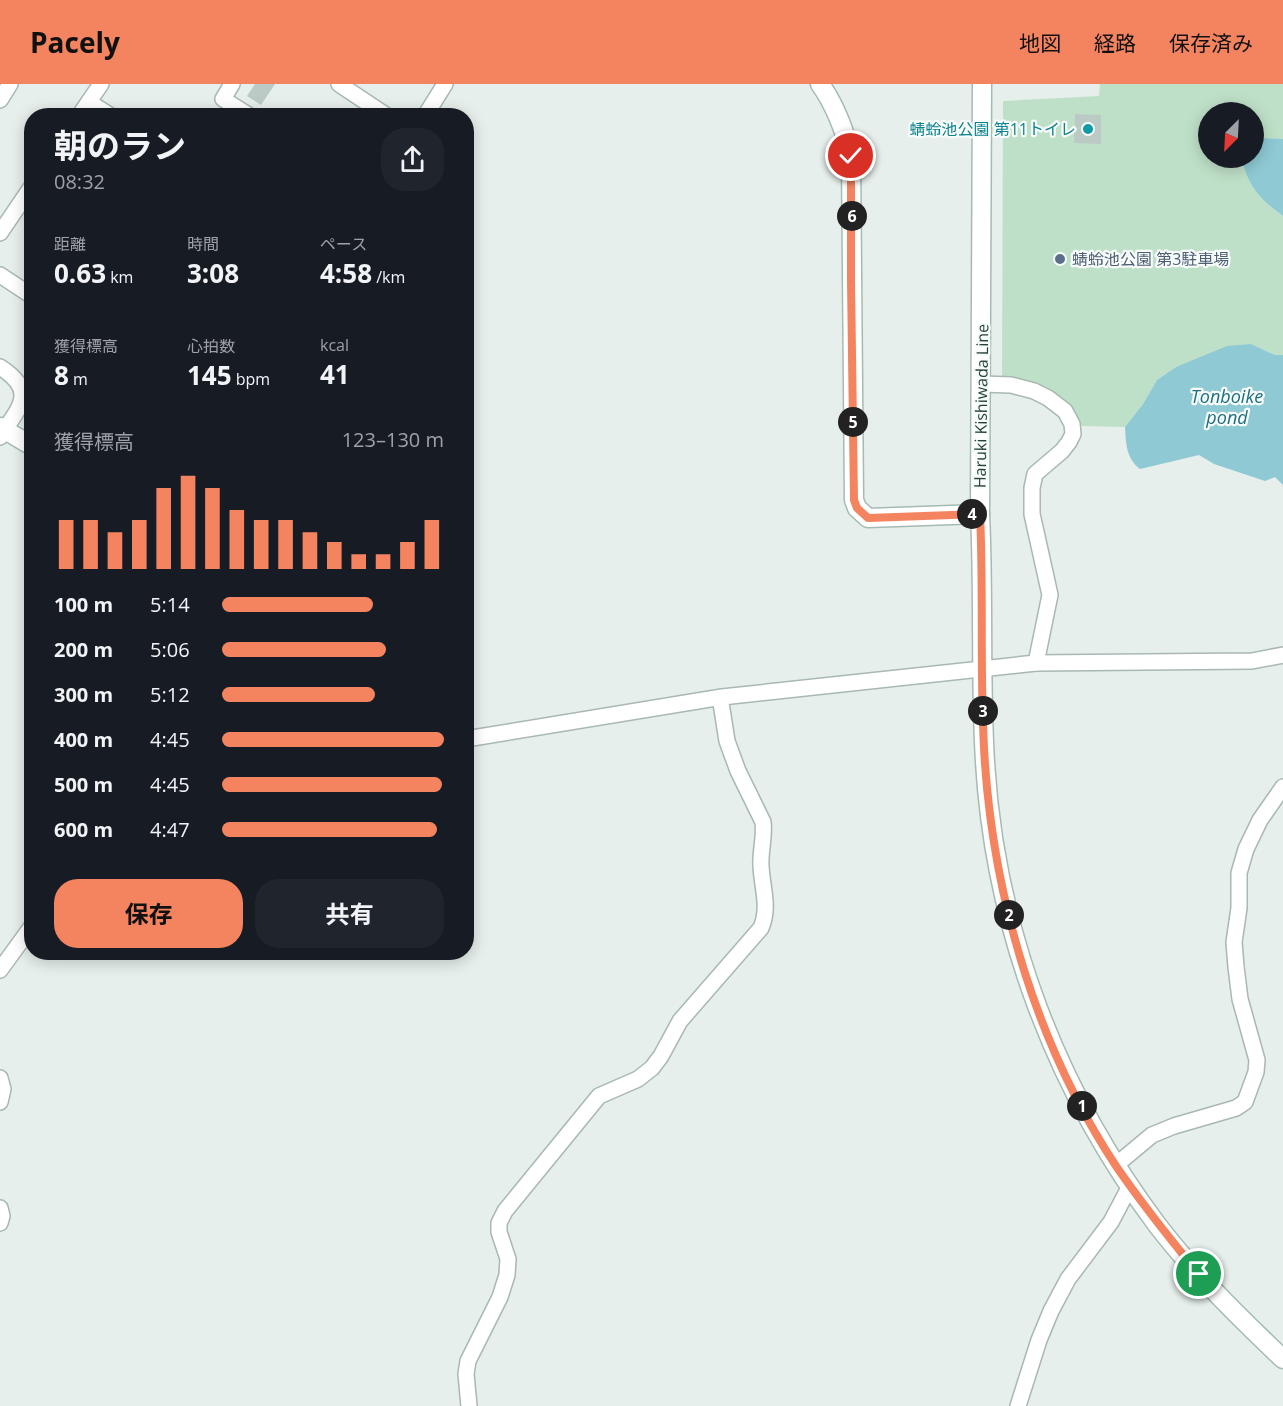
<!DOCTYPE html>
<html lang="ja">
<meta charset="utf-8">
<style>
:root{--surface:#171b24;--page:#20242c;--text:#f1f3f6;--muted:#9ea1a6;--accent:#f4845f}
body{margin:0;font-family:"Open Sans","Noto Sans JP",sans-serif;background:var(--page);color:var(--text);height:100vh;display:flex;flex-direction:column;font-size:22px;white-space:nowrap}
*{box-sizing:border-box;margin:0}
p{font-size:20px;color:var(--muted)}
.icon{flex:none;width:33px;height:33px;fill:none;stroke:currentColor;stroke-width:2;stroke-linecap:round;stroke-linejoin:round}
.map{position:relative;flex:1;overflow:hidden}
.sheet{position:absolute;left:24px;top:24px;width:450px;height:852px;display:flex;flex-direction:column;background:var(--surface);border-radius:24px;box-shadow:0 3px 15px #0003}
.sheet>*{flex:none}
.needle{width:39px;rotate:204deg}
.fabs{position:absolute;left:1198px;top:18px;display:grid;gap:12px}
.fabs a{display:grid;place-items:center;width:66px;height:66px;border-radius:50%;background:var(--surface);box-shadow:0 3px 15px #0003;font-size:30px}
.pin{position:absolute;display:grid;place-items:center;width:51px;height:51px;color:#fff;margin:-26px;border:3px solid #fff;border-radius:50%;box-shadow:0 2px 6px #0007}
.km{position:absolute;width:30px;height:30px;margin:-15px;border-radius:50%;background:#222;color:#fff;font-size:16px;line-height:30px;text-align:center}
.round{display:grid;place-items:center;flex:none;width:63px;height:63px;border-radius:24px;background:var(--page)}
.head{display:flex;align-items:center;justify-content:space-between;height:102px;padding:0 30px}
h1{font-size:33px;font-weight:700;line-height:45px}
.figures{display:grid;grid-template-columns:repeat(3,1fr);gap:9px;height:102px;padding:6px 30px}
.figures div{display:grid;align-content:center}
.figures b{font-size:26px;font-weight:700}
.figures small{font-size:16px;font-weight:400}
.figures p{font-size:16px}
.chart{height:168px;padding:12px 30px}
.chart p{display:flex;justify-content:space-between}
.chart svg{width:100%;height:108px;margin-top:6px;stroke:var(--accent);stroke-width:6}
.action{display:flex;gap:12px;margin-top:auto;padding:12px 30px}
.action a{flex:1;height:69px;border-radius:24px;background:var(--accent);color:#111;font-size:24px;font-weight:700;line-height:69px;text-align:center}
.action a+a{background:var(--page);color:var(--text)}
ul{padding:0 30px;list-style:none;font-size:20px}
li{display:grid;grid-template-columns:96px 72px 1fr;align-items:center;height:45px}
li i{height:15px;border-radius:8px;background:var(--accent)}
header{display:flex;align-items:center;gap:36px;box-sizing:border-box;height:84px;padding:0 30px;background:var(--accent);color:#111}
header strong{font-size:28px}
nav{display:flex;gap:33px;margin-inline-start:auto;font-size:21px}
.map>svg:first-child{display:block}
.green{fill:#bfe0c8}
.water{fill:#8ec9d4}
.building{fill:#bbcac4}
.lines{fill:none;stroke-linecap:round;stroke-linejoin:round}
.street-casing{stroke:#a8b8b2;stroke-width:18}
.secondary-casing{stroke:#a4bbb3;stroke-width:21}
.street{stroke:#fff;stroke-width:15}
.secondary{stroke:#fff;stroke-width:18}
.route-casing{stroke:#fff;stroke-width:12}
.route{stroke:#f4845f;stroke-width:8}
.culture-dot{fill:#0f9aa8;stroke:#f7fbf9;stroke-width:2}
.service-dot{fill:#5c6f8a;stroke:#f7fbf9;stroke-width:2}
.labels{text-anchor:middle;stroke-width:4.5;stroke-linejoin:round;paint-order:stroke}
.culture-label{font-size:16px;fill:#0d838f;stroke:#f7fbf9;text-anchor:end}
.service-label{font-size:16px;fill:#4e5e75;stroke:#f7fbf9;text-anchor:start}
.street-label{font-size:16px;fill:#24423a;stroke:#f7fbf9}
.water-label{font-size:18px;font-style:italic;fill:#1c6f80;stroke:#f7fbf9}
</style>
<header>
<strong>Pacely</strong>
<nav><a>地図</a><a>経路</a><a>保存済み</a></nav>
</header>
<div class="map">
<svg width="1283" height="1322" viewBox="0 0 1283 1322">
<rect width="100%" height="100%" fill="#e6efeb"/>
<path class="green" d="M 1100,0 L 1283,0 L 1283,55 L 1263,54 L 1254,57 L 1254,28 L 1209,28 L 1209,74 L 1242,74 C 1246,98 1264,118 1283,132 L 1283,271 L 1275,271 L 1251,260 L 1176,283 L 1157,296 L 1143,320 L 1125,343 L 1082,342 L 1066,321 L 1002,295 L 1003,17 L 1099,12 Z"/>
<g class="water">
<path d="M 1263,54 L 1283,55 L 1283,132 C 1261,116 1247,102 1242,74 L 1254,74 L 1254,57 Z"/>
<path d="M 1251,260 L 1275,271 L 1283,271 L 1283,401 L 1275,393 L 1265,397 L 1214,380 L 1199,371 L 1140,385 C 1126,374 1126,360 1125,343 L 1143,320 L 1157,296 L 1176,283 L 1227,262 Z"/>
</g>
<g class="building">
<polygon points="255,0 275,0 261,21 247,12"/>
<polygon points="1075,30 1101,31 1101,60 1074,59"/>
</g>
<g class="lines">
<defs>
<g id="street">
<polyline points="232,0 223,15 250,32"/>
<polyline points="339,0 387,32"/>
<polyline points="0,16 10,0"/>
<polyline points="89,18 111,32"/>
<polyline points="79,32 101,0"/>
<polyline points="425,32 445,0"/>
<polyline points="0,149 32,102"/>
<polyline points="0,191 32,212"/>
<path d="M 0,283 C 39,308 18,324 0,353"/>
<polyline points="982,300 1011,301 1034,307 1048,314 1065,327 1072,340 1073,350 1069,358 1062,367 1035,390 1032,404 1032,430 1050,511 1036,579"/>
<polyline points="466,655 722,613 1036,579 1252,577 1283,571"/>
<polyline points="0,886 32,842"/>
<polyline points="0,994 3,1005 0,1018"/>
<polyline points="1116,1081 1152,1051 1174,1042 1236,1024 1245,1018 1256,988 1257,976 1240,915 1236,883 1234,858 1239,824 1239,789 1246,765 1260,736 1283,703"/>
<polyline points="0,1124 2,1132 0,1139"/>
<path d="M 469,1322 L 466,1290 L 468,1277 L 500,1213 L 507,1191 L 508,1175 L 499,1148 L 499,1139 L 505,1127 L 599,1012 L 638,995 L 652,984 L 661,972 L 680,937 L 761,844 C 770,823 762,804 761,782 C 760,767 765,753 763,738 L 738,687 L 727,657 L 721,619"/>
<polyline points="1018,1322 1039,1256 1051,1227 1068,1195 1111,1138 1130,1102"/>
</g>
<g id="secondary">
<path d="M 820,0 C 835,21 845,48 851,72 L 854,416 L 857,424 L 868,434 L 980,430"/>
<path d="M 982,0 L 980,430 C 984,513 980,596 985,678 C 995,846 1057,1008 1158,1142 C 1195,1190 1239,1233 1283,1275"/>
<polyline points="0,343 32,362"/>
</g>
</defs>
<use href="#street" class="street-casing"/>
<use href="#secondary" class="secondary-casing"/>
<use href="#street" class="street"/>
<use href="#secondary" class="secondary"/>
</g>
<g class="lines">
<defs>
<path id="route" d="M 851,72 L 851,197 L 854,416 L 857,424 L 868,434 L 980,430 C 984,513 979,597 985,680 C 995,820 1038,964 1116,1082 C 1142,1120 1170,1155 1199,1190"/>
</defs>
<use href="#route" class="route-casing"/>
<use href="#route" class="route"/>
</g>
<circle class="culture-dot" cx="1088" cy="45" r="6"/>
<circle class="service-dot" cx="1060" cy="175" r="6"/>
<g class="labels">
<g class="culture-label">
<text x="1076" y="51">蜻蛉池公園 第11トイレ</text>
</g>
<g class="service-label">
<text x="1072" y="181">蜻蛉池公園 第3駐車場</text>
</g>
<g class="street-label">
<text transform="translate(981 322) rotate(-89)" y="6">Haruki Kishiwada Line</text>
</g>
<g class="water-label">
<text x="1227" y="319">Tonboike<tspan x="1227" dy="21">pond</tspan></text>
</g>
</g>
</svg>
<div class="fabs">
<a><svg class="needle" viewBox="-14 -14 28 28"><path d="M0-13l5 13h-10z" fill="#e53935"/><path d="M0 13l5-13h-10z" fill="#9ea1a6"/></svg></a>
</div>
<div class="pin" style="left:1199px;top:1190px;background:#1e9e55"><svg class="icon" aria-label="arrive" viewBox="0 0 24 24"><path d="M6 21V4h12l-3 4 3 4H6"/></svg></div>
<div class="pin" style="left:851px;top:72px;background:#d93025"><svg class="icon" aria-label="check" viewBox="0 0 24 24"><path d="M5 12l5 5 9-10"/></svg></div>
<b class="km" style="left:1082px;top:1022px">1</b>
<b class="km" style="left:1009px;top:831px">2</b>
<b class="km" style="left:983px;top:627px">3</b>
<b class="km" style="left:972px;top:430px">4</b>
<b class="km" style="left:853px;top:338px">5</b>
<b class="km" style="left:852px;top:132px">6</b>
<section class="sheet">
<div class="head"><div><h1>朝のラン</h1><p>08:32</p></div><a class="round"><svg class="icon" aria-label="share" viewBox="0 0 24 24"><path d="M12 15V3M7 8l5-5 5 5M5 13v7h14v-7"/></svg></a></div>
<div class="figures">
<div><p>距離</p><b>0.63<small> km</small></b></div>
<div><p>時間</p><b>3:08</b></div>
<div><p>ペース</p><b>4:58<small> /km</small></b></div>
</div>
<div class="figures">
<div><p>獲得標高</p><b>8<small> m</small></b></div>
<div><p>心拍数</p><b>145<small> bpm</small></b></div>
<div><p>kcal</p><b>41</b></div>
</div>
<div class="chart"><p><span>獲得標高</span>123–130 m</p>
<svg viewBox="0 0 160 44" preserveAspectRatio="none"><path d="M5 44V24M15 44V24M25 44V29M35 44V24M45 44V11M55 44V6M65 44V11M75 44V20M85 44V24M95 44V24M105 44V29M115 44V33M125 44V38M135 44V38M145 44V33M155 44V24"/></svg>
</div>
<ul>
<li><b>100 m</b>5:14<i style="width:68%"></i></li>
<li><b>200 m</b>5:06<i style="width:74%"></i></li>
<li><b>300 m</b>5:12<i style="width:69%"></i></li>
<li><b>400 m</b>4:45<i style="width:100%"></i></li>
<li><b>500 m</b>4:45<i style="width:99%"></i></li>
<li><b>600 m</b>4:47<i style="width:97%"></i></li>
</ul>
<div class="action"><a>保存</a><a>共有</a></div>
</section>
</div>
